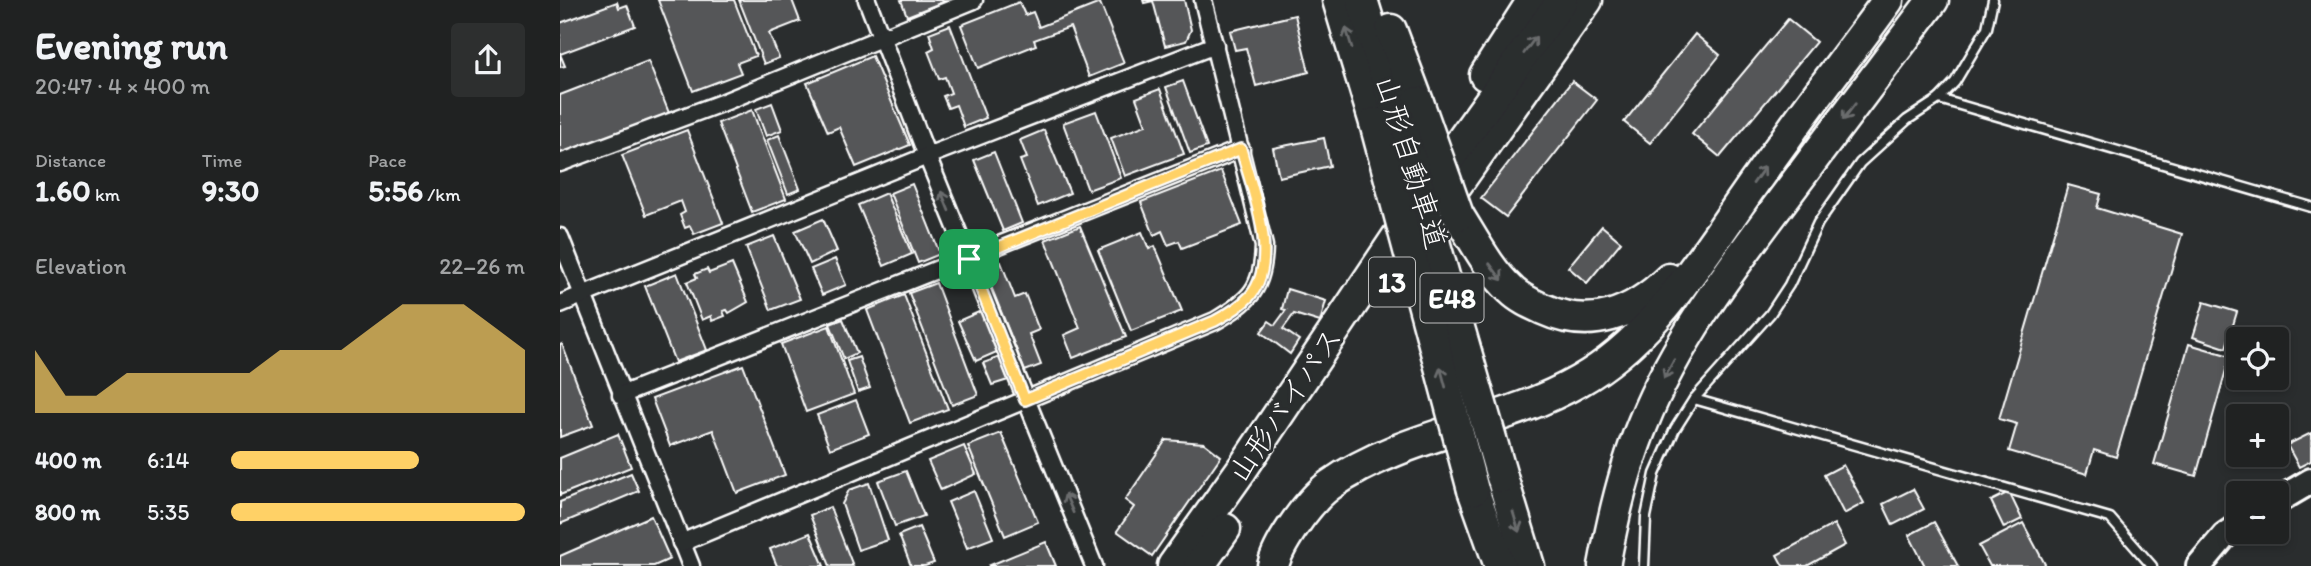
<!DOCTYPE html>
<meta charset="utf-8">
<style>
:root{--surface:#202222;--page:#2d2f2f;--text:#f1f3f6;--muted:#a2a4a5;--line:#3d3f40;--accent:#ffd166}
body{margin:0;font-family:Itim,"Klee One",sans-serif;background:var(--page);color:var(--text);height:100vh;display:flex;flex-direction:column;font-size:26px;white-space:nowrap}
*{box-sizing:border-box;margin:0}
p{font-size:23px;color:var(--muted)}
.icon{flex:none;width:38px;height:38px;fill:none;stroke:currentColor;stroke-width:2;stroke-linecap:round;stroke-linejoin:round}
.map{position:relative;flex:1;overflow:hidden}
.sheet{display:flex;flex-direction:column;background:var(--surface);width:560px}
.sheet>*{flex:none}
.controls{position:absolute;left:1666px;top:327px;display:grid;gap:14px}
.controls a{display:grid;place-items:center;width:63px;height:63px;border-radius:7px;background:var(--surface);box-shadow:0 4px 10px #0003,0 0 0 2px var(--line);font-size:35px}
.pin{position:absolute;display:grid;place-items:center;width:60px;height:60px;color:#fff;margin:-30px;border-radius:14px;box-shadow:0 4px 10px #0006}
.round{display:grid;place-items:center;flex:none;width:74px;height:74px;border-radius:7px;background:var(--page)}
.overview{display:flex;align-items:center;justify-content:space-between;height:119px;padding:0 35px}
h1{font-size:38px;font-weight:700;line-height:52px}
.stats{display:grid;grid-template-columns:repeat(3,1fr);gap:10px;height:119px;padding:7px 35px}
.stats div{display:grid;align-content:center}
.stats b{font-size:30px;font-weight:700}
.stats small{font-size:19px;font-weight:400}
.stats p{font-size:19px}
.chart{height:196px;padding:14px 35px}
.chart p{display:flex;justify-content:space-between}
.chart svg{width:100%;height:126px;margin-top:7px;fill:var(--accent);opacity:.7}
ul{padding:0 35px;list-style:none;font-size:23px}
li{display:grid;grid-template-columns:112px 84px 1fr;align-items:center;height:52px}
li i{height:18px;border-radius:9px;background:var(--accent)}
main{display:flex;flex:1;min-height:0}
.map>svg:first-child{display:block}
.building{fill:#555758;stroke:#fff;stroke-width:2}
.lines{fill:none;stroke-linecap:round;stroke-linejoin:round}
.lane-casing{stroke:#fff;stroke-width:13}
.street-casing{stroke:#fff;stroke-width:21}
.primary-casing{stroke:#fff;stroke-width:30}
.highway-casing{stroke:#fff;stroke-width:35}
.lane{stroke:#2a2d2e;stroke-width:8}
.street{stroke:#2a2d2e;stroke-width:16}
.primary{stroke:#2a2d2e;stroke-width:24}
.highway{stroke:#2a2d2e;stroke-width:30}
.highway-bridge-casing{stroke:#fff;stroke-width:35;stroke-linecap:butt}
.highway-bridge{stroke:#2a2d2e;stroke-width:30}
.oneway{stroke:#6a6c6d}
.route-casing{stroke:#fff;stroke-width:14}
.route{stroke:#ffd166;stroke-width:9}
.labels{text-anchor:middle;stroke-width:6;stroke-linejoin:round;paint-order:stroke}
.shield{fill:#2a2d2e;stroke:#bfc0c0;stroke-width:2}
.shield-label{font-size:28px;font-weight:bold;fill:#fff}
.street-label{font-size:30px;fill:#fff;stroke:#2a2d2e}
</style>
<main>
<section class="sheet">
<div class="overview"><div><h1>Evening run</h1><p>20:47 · 4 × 400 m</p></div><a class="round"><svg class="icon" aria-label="share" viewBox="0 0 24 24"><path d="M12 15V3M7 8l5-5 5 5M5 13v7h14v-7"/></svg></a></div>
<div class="stats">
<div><p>Distance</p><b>1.60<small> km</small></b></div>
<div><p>Time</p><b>9:30</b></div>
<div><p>Pace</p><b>5:56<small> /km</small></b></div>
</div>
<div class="chart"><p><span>Elevation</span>22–26 m</p>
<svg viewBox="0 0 160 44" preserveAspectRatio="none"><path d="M0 44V22L10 38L20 38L30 30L40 30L50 30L60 30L70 30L80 22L90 22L100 22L110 14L120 6L130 6L140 6L150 14L160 22V44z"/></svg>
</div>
<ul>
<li><b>400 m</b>6:14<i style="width:64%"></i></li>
<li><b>800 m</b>5:35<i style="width:100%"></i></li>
</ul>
</section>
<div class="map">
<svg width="1751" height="566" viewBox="0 0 1751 566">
<rect width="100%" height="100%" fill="#2a2d2e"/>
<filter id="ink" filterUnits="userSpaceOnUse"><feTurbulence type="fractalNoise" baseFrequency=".0143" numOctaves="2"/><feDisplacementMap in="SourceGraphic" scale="14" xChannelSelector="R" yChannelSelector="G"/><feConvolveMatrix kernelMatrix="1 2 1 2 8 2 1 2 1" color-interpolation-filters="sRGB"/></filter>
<g filter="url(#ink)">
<g class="building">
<polygon points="98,0 174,0 196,56 177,63 181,73 133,91"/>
<polygon points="179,0 232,0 240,21 209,33 219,58 204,64"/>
<polygon points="341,0 388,0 347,16"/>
<polygon points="583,0 624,0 631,30 626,41 605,46 593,1 584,3"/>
<polygon points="57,2 59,8 67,5 75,26 0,54 5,66 0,67 0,23"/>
<polygon points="459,2 465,15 473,12 479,27 540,3 564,63 529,77 510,27 474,40 476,45 418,68 401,25"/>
<polygon points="735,15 749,72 696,86 686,48 675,50 670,31"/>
<polygon points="1228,19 1256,42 1160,157 1132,134"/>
<polygon points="390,25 426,118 404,127 396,105 388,108 383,96 391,93 385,77 379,79 368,51 374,48 369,33"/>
<polygon points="1135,34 1160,55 1090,143 1064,122"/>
<polygon points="312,56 350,145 296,167 279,127 268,132 247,83"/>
<polygon points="88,61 109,113 0,155 0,95"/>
<polygon points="623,81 647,147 630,153 606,87"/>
<polygon points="1012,81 1037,100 946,217 921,198"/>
<polygon points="600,89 624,154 565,176 551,138 586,125 576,98"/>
<polygon points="212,103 222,130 206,136 196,109"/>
<polygon points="192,110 226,199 192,212 158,123"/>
<polygon points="536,111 561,178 528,190 503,123"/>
<polygon points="127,130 163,223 134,234 130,226 125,228 120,215 125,212 121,201 86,215 62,155"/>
<polygon points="484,130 510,193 478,206 460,160 467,158 460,140"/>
<polygon points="219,135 240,189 228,194 207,140"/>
<polygon points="764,138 770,166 719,177 713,148"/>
<polygon points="434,152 462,223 443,231 414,160"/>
<polygon points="661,171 682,225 622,248 619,241 608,245 602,231 594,235 581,202"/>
<polygon points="352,184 380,254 358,263 330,193"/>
<polygon points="1508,185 1541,194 1537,208 1622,234 1556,457 1534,450 1527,474 1449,451 1457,424 1439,419"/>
<polygon points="326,193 352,254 324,266 298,205"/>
<polygon points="263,219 277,251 250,264 235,231"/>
<polygon points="520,226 566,337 513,358 504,335 520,328 485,240"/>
<polygon points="1042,226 1061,242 1027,283 1008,267"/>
<polygon points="582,232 589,249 595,246 622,311 571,331 538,250"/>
<polygon points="214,236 240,299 211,310 186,247"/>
<polygon points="275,259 286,285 262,295 251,269"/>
<polygon points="441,262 455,298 465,294 479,330 469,334 481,365 465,371 424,269"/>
<polygon points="172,264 188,302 169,313 167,310 163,311 165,316 152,321 151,316 142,320 127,282 137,278 135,274 147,269 149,273"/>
<polygon points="117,273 147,350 115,362 85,286"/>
<polygon points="376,283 418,395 392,405 349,293"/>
<polygon points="727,289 766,301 760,322 734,314 723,329 739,340 730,354 701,332 709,321 715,325 726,310 722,309"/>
<polygon points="344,295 388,409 350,423 307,310"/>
<polygon points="1644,302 1677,312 1666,348 1633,337"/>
<polygon points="421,311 439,351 416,361 398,321"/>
<polygon points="283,319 297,353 284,359 270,324"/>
<polygon points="269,326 294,394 246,412 221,344"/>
<polygon points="2,344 33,425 0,437 0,345"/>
<polygon points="1629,344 1670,356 1636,476 1594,464"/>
<polygon points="299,357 310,388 298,392 287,361"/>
<polygon points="440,357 448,380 432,385 423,363"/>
<polygon points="183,365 225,475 177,493 153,430 110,446 92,399"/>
<polygon points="296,400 309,434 270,449 257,415"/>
<polygon points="441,433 478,522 445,536 408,446"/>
<polygon points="1751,433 1751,461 1739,467 1727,445"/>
<polygon points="58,434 71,467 0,495 0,458"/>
<polygon points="606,440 644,443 661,456 592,556 557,531 574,507 565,500"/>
<polygon points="404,446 416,474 381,490 368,461"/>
<polygon points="1283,465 1304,503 1284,514 1264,475"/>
<polygon points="346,471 364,516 335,526 318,481"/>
<polygon points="71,473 79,491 0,524 0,502"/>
<polygon points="309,483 328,540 298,550 282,504 289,490"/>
<polygon points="1353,489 1364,509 1333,525 1323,504"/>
<polygon points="414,491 433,538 407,548 388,502"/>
<polygon points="1449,492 1462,519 1444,528 1431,501"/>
<polygon points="270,507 293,566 270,566 250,515"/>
<polygon points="91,516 110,559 94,566 0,566 0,556"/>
<polygon points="1374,522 1398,566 1365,566 1349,535"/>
<polygon points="1463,523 1486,566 1430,566 1419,546"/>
<polygon points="1274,524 1285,545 1247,566 1223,566 1217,555"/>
<polygon points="359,527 374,563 365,566 351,566 339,535"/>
<polygon points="250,533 264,566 217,566 210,549"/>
<polygon points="486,542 496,566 428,566"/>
</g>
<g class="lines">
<defs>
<g id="lane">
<polyline points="1379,99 1751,207"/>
<polyline points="1134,399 1550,518 1592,566"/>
<polyline points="1084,566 1086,517 1095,474 1115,429 1134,399 1210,314 1229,285 1258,223 1300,163 1347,120 1379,99 1395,82 1427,28 1433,0"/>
</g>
<g id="street">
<polyline points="307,0 367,156 534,566"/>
<polyline points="0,163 164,102 414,0"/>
<polyline points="0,237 131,566"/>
<polyline points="0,304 367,156 655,45"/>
<polyline points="61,395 681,149"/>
<path d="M 121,543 L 655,321 C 691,300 703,288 704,246 L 643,0"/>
</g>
<g id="primary">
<polyline points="1717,501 1751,481"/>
<polyline points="1639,566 1665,535 1678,526"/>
</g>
<g id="highway">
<polyline points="778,0 815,123"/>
<polyline points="802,0 839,120"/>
<polyline points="831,30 858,102"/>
<polyline points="925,75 973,0"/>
<polyline points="890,194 1027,0"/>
<path d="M 898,215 C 914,240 929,270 951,290 C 960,299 972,304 983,309 C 1031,331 1073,314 1109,279"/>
<polyline points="942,477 969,566"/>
<polyline points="913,490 940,566"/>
<polyline points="613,566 682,469 902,140 1002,0"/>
<polyline points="639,566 665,529"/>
<path d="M 713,566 C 716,553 724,540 732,528 C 742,513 755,496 770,485 C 844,433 941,426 1019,381 C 1081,346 1120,289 1160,232 C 1181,201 1202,171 1224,141 C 1257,93 1294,48 1328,0"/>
<path d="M 1044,566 C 1053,517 1064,469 1083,423 C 1118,336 1177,261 1233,186 C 1280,124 1326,62 1373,0"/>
</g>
</defs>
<use href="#lane" class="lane-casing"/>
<use href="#street" class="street-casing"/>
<use href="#primary" class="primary-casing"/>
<use href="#highway" class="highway-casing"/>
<use href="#lane" class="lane"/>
<use href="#street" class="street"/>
<use href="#primary" class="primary"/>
<use href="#highway" class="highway"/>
<defs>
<g id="highway-bridge">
<polyline points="858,102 898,215"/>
<polyline points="839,120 942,477"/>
<polyline points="815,123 913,490"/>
</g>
</defs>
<use href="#highway-bridge" class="highway-bridge-casing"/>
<use href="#highway-bridge" class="highway-bridge"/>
</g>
<defs><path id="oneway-shaft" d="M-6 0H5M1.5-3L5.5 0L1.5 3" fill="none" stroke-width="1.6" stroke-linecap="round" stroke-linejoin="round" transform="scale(1.75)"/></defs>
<g class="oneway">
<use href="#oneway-shaft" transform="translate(789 38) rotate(-107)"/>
<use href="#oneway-shaft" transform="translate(970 45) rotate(-54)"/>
<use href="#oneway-shaft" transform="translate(1289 112) rotate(127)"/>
<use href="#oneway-shaft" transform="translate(1199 175) rotate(-55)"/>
<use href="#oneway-shaft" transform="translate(385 201) rotate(-112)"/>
<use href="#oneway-shaft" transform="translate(936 272) rotate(53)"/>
<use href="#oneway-shaft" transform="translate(1109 369) rotate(119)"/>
<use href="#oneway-shaft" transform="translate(883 377) rotate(-105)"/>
<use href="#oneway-shaft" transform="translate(509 503) rotate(-113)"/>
<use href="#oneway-shaft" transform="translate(956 522) rotate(73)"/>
</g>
</g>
<g class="lines" filter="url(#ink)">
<defs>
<path id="route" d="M 681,149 C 692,190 721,260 690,296 C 680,307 668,314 655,321 L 465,400 L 409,259 Z"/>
</defs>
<use href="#route" class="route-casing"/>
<use href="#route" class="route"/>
</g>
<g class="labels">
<g class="shield">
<rect x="809" y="257.5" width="46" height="49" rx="5"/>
<rect x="860.5" y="273.5" width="63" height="49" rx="5"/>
</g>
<g class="shield-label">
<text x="832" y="292">13</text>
<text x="892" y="308">E48</text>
</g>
<g class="street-label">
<text transform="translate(851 162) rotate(73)" y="10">山形自動車道</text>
<text transform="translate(725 405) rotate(-56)" y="10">山形バイパス</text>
</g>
</g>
</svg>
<div class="controls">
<a><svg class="icon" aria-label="locate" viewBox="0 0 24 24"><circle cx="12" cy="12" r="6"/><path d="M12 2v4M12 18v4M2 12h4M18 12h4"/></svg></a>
<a>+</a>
<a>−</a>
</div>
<div class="pin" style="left:409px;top:259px;background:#1e9e55"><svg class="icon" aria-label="arrive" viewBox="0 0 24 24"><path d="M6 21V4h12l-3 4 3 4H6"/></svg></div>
</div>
</main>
